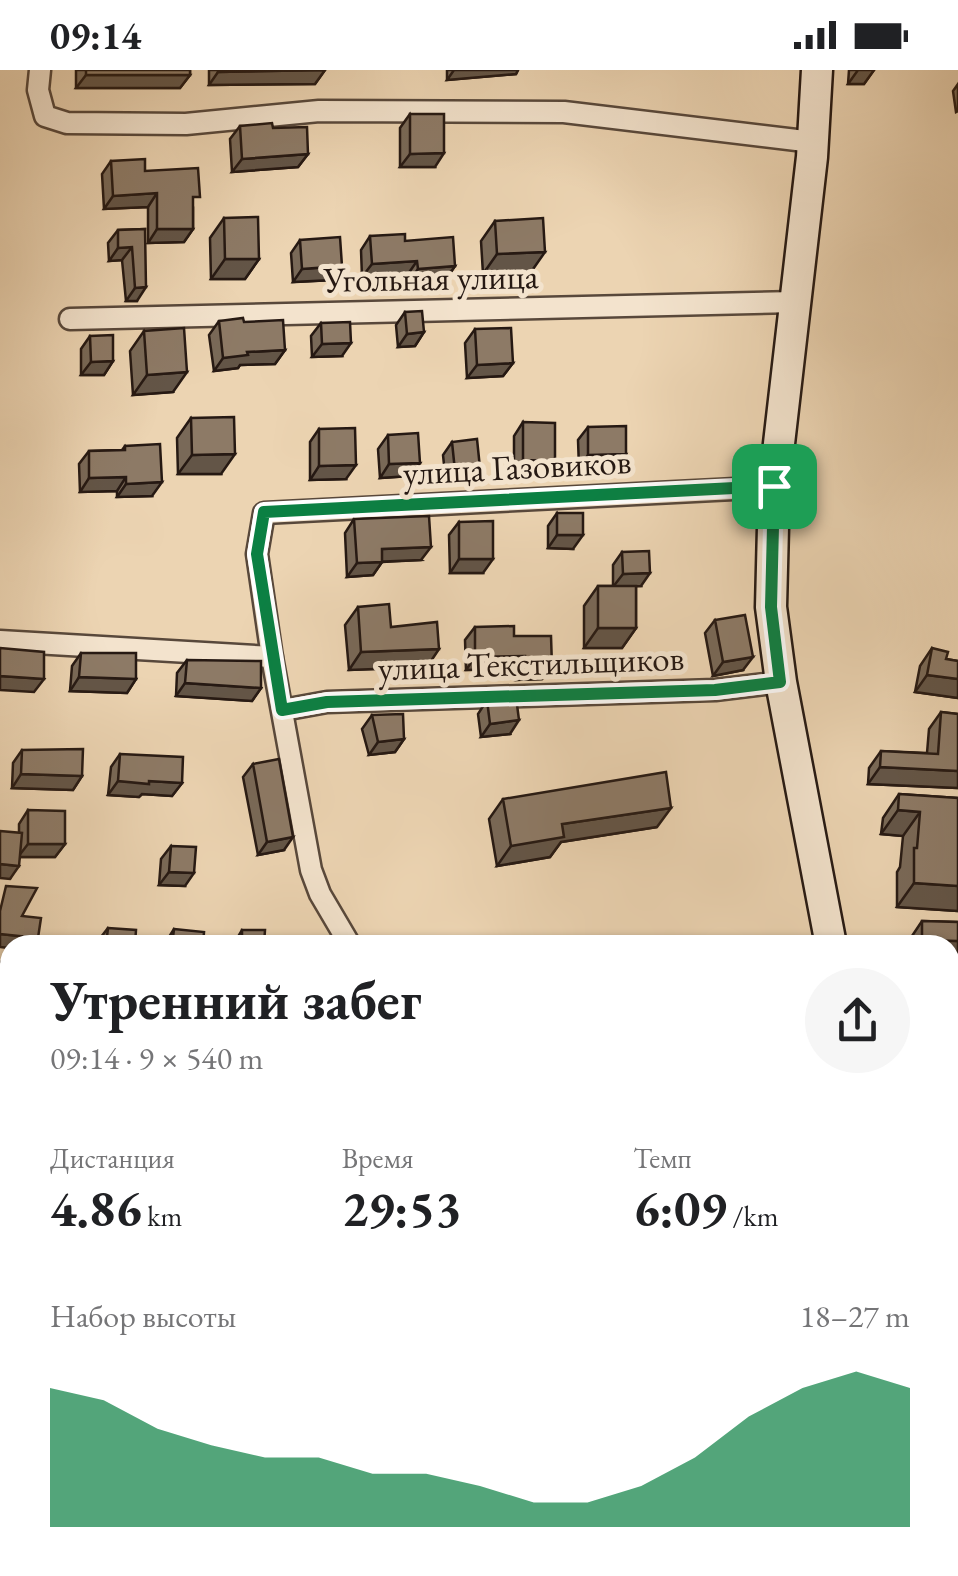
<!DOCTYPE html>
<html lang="ru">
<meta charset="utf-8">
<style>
:root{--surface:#fff;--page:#f6f6f6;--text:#202124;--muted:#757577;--accent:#0b8043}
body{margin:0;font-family:"EB Garamond",serif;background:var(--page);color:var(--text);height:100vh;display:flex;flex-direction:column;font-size:38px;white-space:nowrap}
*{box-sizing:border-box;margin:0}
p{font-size:32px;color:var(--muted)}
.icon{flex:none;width:55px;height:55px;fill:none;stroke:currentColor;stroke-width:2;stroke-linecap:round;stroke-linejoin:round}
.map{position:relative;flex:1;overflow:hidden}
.details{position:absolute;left:0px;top:865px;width:960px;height:642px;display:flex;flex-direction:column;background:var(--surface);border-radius:30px 30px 0 0;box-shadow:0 2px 8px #0004}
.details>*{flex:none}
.pin{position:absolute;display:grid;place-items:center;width:85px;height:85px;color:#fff;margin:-42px;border-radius:20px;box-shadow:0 5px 15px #0006}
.round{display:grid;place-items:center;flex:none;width:105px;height:105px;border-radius:52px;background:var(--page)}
.overview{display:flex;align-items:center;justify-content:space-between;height:170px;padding:0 50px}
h1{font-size:55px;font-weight:700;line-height:75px}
.metrics{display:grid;grid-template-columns:repeat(3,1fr);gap:15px;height:170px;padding:10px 50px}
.metrics div{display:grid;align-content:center}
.metrics b{font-size:50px;font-weight:700}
.metrics small{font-size:28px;font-weight:400}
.metrics p{font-size:28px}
.chart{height:280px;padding:20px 50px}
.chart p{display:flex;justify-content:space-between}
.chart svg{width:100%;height:180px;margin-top:10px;fill:var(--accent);opacity:.7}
.status{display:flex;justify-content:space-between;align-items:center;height:70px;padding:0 50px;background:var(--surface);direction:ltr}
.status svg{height:28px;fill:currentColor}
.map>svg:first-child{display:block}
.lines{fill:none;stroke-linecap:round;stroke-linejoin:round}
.street-casing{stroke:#58483b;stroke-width:25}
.secondary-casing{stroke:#261913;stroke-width:35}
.street{stroke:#f3e3cd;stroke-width:20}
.secondary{stroke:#f3e3cd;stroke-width:30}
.wall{fill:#796958;stroke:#261913;stroke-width:2.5}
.shaded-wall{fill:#635547;stroke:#261913;stroke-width:2.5}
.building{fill:#8d7a66;stroke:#261913;stroke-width:2.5}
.route-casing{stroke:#fff;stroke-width:20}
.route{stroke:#0b8043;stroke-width:12}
.labels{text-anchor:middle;stroke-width:10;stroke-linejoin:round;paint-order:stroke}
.street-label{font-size:35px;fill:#261913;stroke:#f3e3cd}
</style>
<div class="status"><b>09:14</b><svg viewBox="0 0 49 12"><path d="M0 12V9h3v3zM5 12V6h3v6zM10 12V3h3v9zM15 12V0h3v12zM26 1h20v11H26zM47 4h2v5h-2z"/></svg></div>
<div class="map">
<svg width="958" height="1506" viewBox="0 0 958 1506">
<rect width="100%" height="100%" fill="#ecd4b2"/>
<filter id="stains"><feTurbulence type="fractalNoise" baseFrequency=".002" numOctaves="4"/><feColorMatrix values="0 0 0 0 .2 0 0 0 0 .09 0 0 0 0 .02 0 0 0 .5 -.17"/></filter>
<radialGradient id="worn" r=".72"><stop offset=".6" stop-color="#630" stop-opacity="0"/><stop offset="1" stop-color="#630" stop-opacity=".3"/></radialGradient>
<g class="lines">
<defs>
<g id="street">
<polyline points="40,0 38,20 45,46 67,53 186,54 319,41 564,42 813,72"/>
<polyline points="70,249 794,232"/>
<polyline points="0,571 272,587"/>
<polyline points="283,640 327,632 715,620 781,612"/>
<polyline points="350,875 320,824 311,800 272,587 257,484 264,443 774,417"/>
<polyline points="0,903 10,904"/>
<polyline points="0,1321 10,1319"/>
<polyline points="442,1498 447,1506"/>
<polyline points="391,1506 406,1498"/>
</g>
<g id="secondary">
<polyline points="817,0 812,87 774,417 771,537 781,612 831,875"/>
<polyline points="950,1462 957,1506"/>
</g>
</defs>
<use href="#street" class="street-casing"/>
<use href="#secondary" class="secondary-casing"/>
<use href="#street" class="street"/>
<use href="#secondary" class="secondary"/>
</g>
<g class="wall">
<polygon points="76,0 190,0 190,5 180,18 76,18"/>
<polygon points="209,0 325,0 315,14 209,15"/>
<polygon points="447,0 518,0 516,4 447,10"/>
<polygon points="849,0 874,0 864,14 848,14"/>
<polygon points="958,14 958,41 956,42 953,21"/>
<polygon points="410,44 435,97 400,97 400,58"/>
<polygon points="240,56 273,58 308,84 298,97 232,102 230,69"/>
<polygon points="111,91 145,101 193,137 193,159 184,172 148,173 148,137 104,139 102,104"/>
<polygon points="224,148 259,189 245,209 211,209 210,168"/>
<polygon points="495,151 531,202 483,204 481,171"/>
<polygon points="145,159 137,231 126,231 122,190 109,191 108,173 118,160"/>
<polygon points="370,166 405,171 455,196 446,209 408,213 408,204 362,207 361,180"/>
<polygon points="300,170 342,196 333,210 293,212 291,183"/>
<polygon points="405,242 424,262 415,276 398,277 396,255"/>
<polygon points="219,251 244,252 285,280 275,294 240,295 238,298 214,301 209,265"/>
<polygon points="321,253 342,286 312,287 311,266"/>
<polygon points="475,259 513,293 503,306 467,308 465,273"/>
<polygon points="144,261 173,322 133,325 130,281"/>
<polygon points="90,266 113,291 104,305 81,305 81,279"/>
<polygon points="191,348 221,404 178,404 177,368"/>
<polygon points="523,352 545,404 514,404 514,366"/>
<polygon points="588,357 617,398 579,398 578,370"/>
<polygon points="319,359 346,409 310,410 310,372"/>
<polygon points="388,365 420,393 410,406 380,408 378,379"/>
<polygon points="452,372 471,412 446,414 443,385"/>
<polygon points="125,376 152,426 117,427 117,421 80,422 79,394 89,381 122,380"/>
<polygon points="557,443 573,479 548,478 548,456"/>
<polygon points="354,449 421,490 382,492 373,505 347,507 345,463"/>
<polygon points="459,452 483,503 450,503 449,465"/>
<polygon points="622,482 641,516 636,516 636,558 622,578 584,578 584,536 598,516 613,516 613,495"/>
<polygon points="358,537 391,557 427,597 349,600 345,555"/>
<polygon points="715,550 743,600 713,606 705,563"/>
<polygon points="475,557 514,566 552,596 542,609 516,610 515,599 466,600 465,570"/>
<polygon points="932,578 946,589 958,591 958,628 915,622 920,596"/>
<polygon points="81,583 136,609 127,623 70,621 72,596"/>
<polygon points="187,590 261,618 252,631 176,626 177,603"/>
<polygon points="487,630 510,664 481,667 478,644"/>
<polygon points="941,642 958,644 958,718 868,714 869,698 881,681 927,683 929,659"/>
<polygon points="372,645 404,669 395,682 369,685 362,659"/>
<polygon points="22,680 82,706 73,720 12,718 13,693"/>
<polygon points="120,684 182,713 172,726 142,724 139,727 108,725 111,697"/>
<polygon points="253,694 284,780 258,785 243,707"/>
<polygon points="899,724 958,728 958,841 897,837 897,802 900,797 903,766 881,764 883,748"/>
<polygon points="503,729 657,757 561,772 550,787 497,796 489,749"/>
<polygon points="28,740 65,774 55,787 20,787 10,809 19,762 19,754"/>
<polygon points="171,776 185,816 159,815 161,789"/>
<polygon points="922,851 958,852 958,890 950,890 950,875 909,875 910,869"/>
<polygon points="108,858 135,875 98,875 98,871"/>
<polygon points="174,859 203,875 164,875"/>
<polygon points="242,860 264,875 233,875"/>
<polygon points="958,1108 958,1174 950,1176 950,1109"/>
<polygon points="10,1381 10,1410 8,1410 7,1385"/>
<polygon points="218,1498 247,1498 251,1506 212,1506"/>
<polygon points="260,1498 331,1498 296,1506 263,1506"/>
<polygon points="771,1498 819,1498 813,1506 773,1506 770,1499"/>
</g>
<g class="shaded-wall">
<polygon points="325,0 315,14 209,15 218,2"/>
<polygon points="454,0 518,0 516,4 447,10"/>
<polygon points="858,0 874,0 864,14 848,14"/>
<polygon points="86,5 190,5 180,18 76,18"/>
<polygon points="444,83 435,97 400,97 410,84"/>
<polygon points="308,84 298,97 232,102 242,89"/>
<polygon points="157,123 148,137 104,139 113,126"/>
<polygon points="157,159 193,159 184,172 148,173"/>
<polygon points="132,177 122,190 109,191 118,178"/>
<polygon points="545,182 531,202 483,204 497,184"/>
<polygon points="225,189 259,189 245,209 211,209"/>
<polygon points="417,191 408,204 362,207 372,194"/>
<polygon points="342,196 333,210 293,212 302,199"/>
<polygon points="455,196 446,209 408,213 418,199"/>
<polygon points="146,217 137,231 126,231 135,218"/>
<polygon points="424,262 415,276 398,277 407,264"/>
<polygon points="351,273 342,286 312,287 322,274"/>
<polygon points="285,280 275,294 240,295 238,298 214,301 223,288 247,282"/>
<polygon points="113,291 104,305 81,305 91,292"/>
<polygon points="513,293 503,306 467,308 477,295"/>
<polygon points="187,302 173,322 133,325 147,305"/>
<polygon points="235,384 221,404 178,404 192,385"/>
<polygon points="626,384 617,398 579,398 588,385"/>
<polygon points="523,390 555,391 545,404 514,404"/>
<polygon points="420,393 410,406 380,408 389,394"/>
<polygon points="356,395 346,409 310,410 319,396"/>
<polygon points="480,398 471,412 446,414 455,401"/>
<polygon points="126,407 117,421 80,422 89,408"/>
<polygon points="162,412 152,426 117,427 126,414"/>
<polygon points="557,465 583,465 573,479 548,478"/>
<polygon points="431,477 421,490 372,492 382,479"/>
<polygon points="459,489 493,489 483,503 450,503"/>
<polygon points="382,492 373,505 347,507 357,493"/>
<polygon points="650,503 641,516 613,517 623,504"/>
<polygon points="598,558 636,558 622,578 584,578"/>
<polygon points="439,579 427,597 349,600 361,582"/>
<polygon points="525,586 515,599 466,600 475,587"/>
<polygon points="753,587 743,600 713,606 723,592"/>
<polygon points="525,596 552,596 542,609 516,610"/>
<polygon points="927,605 958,609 958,628 915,622"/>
<polygon points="0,606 44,609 34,622 0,620"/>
<polygon points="79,607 136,609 127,623 70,621"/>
<polygon points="185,613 261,618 252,631 176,626"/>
<polygon points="519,650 510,664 481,667 490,654"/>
<polygon points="404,669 395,682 369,685 378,672"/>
<polygon points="880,697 958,701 958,718 868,714"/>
<polygon points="21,704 82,706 73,720 12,718"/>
<polygon points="118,711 149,711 182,713 172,726 142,724 139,727 108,725"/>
<polygon points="671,738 657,757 561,772 550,787 497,796 511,776 562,754"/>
<polygon points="898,740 920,742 903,766 881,764"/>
<polygon points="293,767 284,780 258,785 267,772"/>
<polygon points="28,774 65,774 55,787 18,787"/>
<polygon points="0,794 19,796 10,809 0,808"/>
<polygon points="169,802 194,803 185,816 159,815"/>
<polygon points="914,813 958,816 958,841 897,837"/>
<polygon points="0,864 38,868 33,875 10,875 10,878 0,877"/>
<polygon points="922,870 958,871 958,890 950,890 950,875 918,875"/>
<polygon points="0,936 10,936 10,950 0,949"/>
<polygon points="958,1165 958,1174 950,1176"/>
<polygon points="10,1233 10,1244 0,1247 0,1236"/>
<polygon points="297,1498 331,1498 296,1506 276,1506"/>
<polygon points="813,1498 819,1498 813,1506 797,1506"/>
</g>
<g class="building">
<rect x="86" y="0" width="104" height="5"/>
<polygon points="218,0 325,0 218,2"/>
<polygon points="410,44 444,44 444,83 410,84"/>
<polygon points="272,53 273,58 307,57 308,84 242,89 240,56"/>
<polygon points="145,89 145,101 198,98 200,127 193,127 193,159 157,159 157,123 113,126 111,91"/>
<polygon points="258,147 259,189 225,189 224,148"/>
<polygon points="543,148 545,182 497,184 495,151"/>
<polygon points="145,159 146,217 135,218 132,177 118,178 118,160"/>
<polygon points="405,164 405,171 453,167 455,196 418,199 417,191 372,194 370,166"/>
<polygon points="340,167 342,196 302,199 300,170"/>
<polygon points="422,241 424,262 407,264 405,242"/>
<polygon points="243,248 244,252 283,250 285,280 247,282 248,285 223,288 219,251"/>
<polygon points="350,252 351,273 322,274 321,253"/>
<polygon points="184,258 187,302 147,305 144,261"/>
<polygon points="511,258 513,293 477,295 475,259"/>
<polygon points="113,265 113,291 91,292 90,266"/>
<polygon points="234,347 235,384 192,385 191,348"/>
<polygon points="523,352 555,353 555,391 523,390"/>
<polygon points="626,356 626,384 588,385 588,357"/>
<polygon points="355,358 356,395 319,396 319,359"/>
<polygon points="418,363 420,393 389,394 388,365"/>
<polygon points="477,369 480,398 455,401 452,372"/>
<polygon points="160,374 162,412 126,414 126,407 89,408 89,381 125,380 125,376"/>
<rect x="557" y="443" width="26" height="22"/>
<polygon points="429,446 431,477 382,479 382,492 357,493 354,449"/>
<polygon points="493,451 493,489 459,489 459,452"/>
<polygon points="649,481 650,503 623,504 622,482"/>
<rect x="598" y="516" width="38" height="42"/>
<polygon points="389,534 391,557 437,552 439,579 361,582 358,537"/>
<polygon points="745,545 753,587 723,592 715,550"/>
<polygon points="514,556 514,566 551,566 552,596 525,596 525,586 475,587 475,557"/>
<polygon points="0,578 44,582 44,609 0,606"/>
<polygon points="932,578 948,582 946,589 958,591 958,609 927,605"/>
<polygon points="81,583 136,583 136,609 79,607"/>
<polygon points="187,590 261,591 261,618 185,613"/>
<polygon points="516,627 519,650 490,654 487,630"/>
<polygon points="941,642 958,644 958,701 880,697 881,681 938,684"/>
<polygon points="403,644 404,669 378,672 372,645"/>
<polygon points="83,679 82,706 21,704 22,680"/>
<polygon points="120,684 183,687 182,713 149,711 149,714 118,711"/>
<polygon points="279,689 293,767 267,772 253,694"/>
<polygon points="666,702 671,738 562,754 564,767 511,776 503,729"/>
<polygon points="899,724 958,728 958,816 914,813 914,778 917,778 920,742 898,740"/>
<polygon points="28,740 65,741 65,774 28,774"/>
<polygon points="0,761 22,763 19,796 0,794"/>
<polygon points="171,776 196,777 194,803 169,802"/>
<polygon points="6,816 37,818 22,846 41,848 38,868 0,864 0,841"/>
<polygon points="922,851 958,852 958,871 922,870"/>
<polygon points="108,858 136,860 135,875 106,875"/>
<polygon points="174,859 204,862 203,875 172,875"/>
<polygon points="242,860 265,860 264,875 242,875"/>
<polygon points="0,912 10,913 10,936 0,936"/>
<polygon points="958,1108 958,1161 951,1134 950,1134 950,1109"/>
<polygon points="0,1195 5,1207 10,1205 10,1233 0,1236"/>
<polygon points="222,1498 247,1498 251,1506 225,1506"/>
<polygon points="274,1498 301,1498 301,1499 276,1506"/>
<polygon points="546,1498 550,1498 555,1506 530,1506"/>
<polygon points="785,1498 813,1498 797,1506 790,1506"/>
</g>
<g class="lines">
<defs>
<polygon id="route" points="774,416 771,537 780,612 715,620 327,632 282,640 257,484 264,442"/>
</defs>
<use href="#route" class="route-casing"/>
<use href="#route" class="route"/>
</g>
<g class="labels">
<g class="street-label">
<text transform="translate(431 208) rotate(-1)" y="12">Угольная улица</text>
<text transform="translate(517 397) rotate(-3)" y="12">улица Газовиков</text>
<text transform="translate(531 593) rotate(-2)" y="12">улица Текстильщиков</text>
</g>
</g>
<rect width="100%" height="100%" filter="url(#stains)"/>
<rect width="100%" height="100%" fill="url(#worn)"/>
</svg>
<div class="pin" style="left:774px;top:416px;background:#1e9e55"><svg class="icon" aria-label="arrive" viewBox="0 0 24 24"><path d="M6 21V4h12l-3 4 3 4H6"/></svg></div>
<section class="details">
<div class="overview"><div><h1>Утренний забег</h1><p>09:14 · 9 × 540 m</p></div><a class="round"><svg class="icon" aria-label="share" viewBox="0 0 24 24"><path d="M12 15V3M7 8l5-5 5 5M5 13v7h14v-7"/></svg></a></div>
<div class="metrics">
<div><p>Дистанция</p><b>4.86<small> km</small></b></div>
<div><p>Время</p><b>29:53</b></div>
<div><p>Темп</p><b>6:09<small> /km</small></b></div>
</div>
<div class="chart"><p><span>Набор высоты</span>18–27 m</p>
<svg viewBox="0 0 160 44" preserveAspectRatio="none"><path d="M0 44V10L10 13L20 20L30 24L40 27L50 27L60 31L70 31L80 34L90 38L100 38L110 34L120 27L130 17L140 10L150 6L160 10V44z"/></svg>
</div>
</section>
</div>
